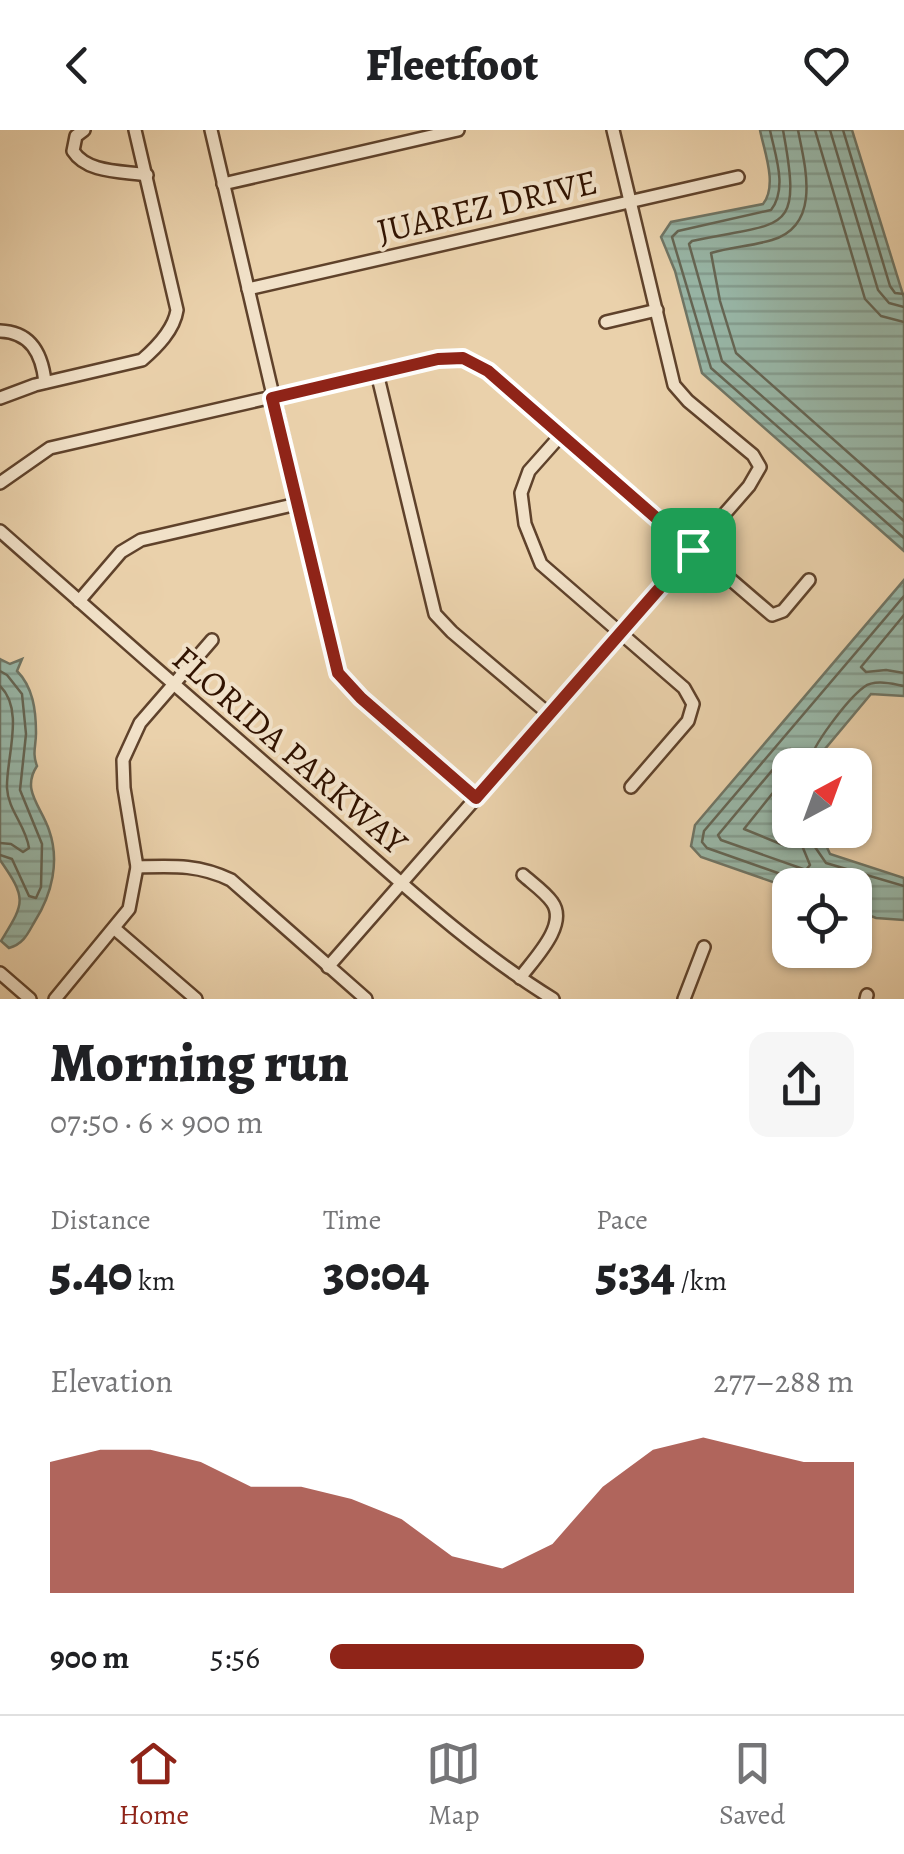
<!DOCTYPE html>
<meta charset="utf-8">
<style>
:root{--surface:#fff;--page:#f6f6f6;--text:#202124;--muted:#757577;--line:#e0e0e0;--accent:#8f2418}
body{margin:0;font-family:Alegreya,serif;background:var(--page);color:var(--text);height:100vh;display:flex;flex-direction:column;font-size:38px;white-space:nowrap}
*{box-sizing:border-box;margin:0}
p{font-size:32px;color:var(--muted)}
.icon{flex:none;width:55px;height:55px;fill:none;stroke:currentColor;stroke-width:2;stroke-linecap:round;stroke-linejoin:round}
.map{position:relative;height:869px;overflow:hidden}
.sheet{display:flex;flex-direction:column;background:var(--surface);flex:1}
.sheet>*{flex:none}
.needle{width:65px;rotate:41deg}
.tools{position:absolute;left:772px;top:618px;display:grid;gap:20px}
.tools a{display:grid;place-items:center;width:100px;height:100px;border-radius:20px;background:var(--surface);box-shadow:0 2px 8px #0004;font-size:50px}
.pin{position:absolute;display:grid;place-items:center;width:85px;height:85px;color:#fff;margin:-42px;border-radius:20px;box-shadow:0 5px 15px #0006}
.round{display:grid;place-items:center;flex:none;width:105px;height:105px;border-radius:20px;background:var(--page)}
.summary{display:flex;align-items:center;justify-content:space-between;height:170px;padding:0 50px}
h1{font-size:55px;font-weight:800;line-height:75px}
.stats{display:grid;grid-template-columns:repeat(3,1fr);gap:15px;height:170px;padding:10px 50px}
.stats div{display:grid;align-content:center}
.stats b{font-size:50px;font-weight:800}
.stats small{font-size:28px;font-weight:400}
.stats p{font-size:28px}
.chart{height:280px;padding:20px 50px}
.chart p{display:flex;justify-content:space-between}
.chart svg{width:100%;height:180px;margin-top:10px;fill:var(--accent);opacity:.7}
ul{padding:0 50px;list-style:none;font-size:32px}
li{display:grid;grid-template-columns:160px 120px 1fr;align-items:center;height:75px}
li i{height:25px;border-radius:12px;background:var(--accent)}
header{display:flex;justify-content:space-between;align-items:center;height:130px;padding:0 50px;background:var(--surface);font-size:45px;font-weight:800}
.tab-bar{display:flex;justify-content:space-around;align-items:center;height:140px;border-top:2px solid var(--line);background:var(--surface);font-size:28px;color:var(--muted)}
.tab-bar a{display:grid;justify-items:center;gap:5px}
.tab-bar .current{color:var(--accent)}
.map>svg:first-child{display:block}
.water{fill:url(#water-rules);stroke:#6f7565;stroke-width:2.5}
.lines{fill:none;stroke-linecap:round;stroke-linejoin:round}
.shore{stroke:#646554;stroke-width:2.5}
.minor-casing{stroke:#5f422b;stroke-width:16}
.minor{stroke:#f1e1c8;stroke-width:11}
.route-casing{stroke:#fff;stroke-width:20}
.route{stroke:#8f2418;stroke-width:12}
.labels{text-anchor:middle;stroke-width:8;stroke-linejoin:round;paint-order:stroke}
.street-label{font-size:35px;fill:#311300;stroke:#f1e1c8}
</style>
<header><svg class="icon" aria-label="back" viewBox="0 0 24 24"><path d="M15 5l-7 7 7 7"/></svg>Fleetfoot<svg class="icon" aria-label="heart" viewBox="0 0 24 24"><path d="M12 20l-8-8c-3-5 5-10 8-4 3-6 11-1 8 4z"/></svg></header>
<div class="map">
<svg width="904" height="869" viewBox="0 0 904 869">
<defs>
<pattern id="water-rules" width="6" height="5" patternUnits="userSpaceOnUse" patternTransform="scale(2.5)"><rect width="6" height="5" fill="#98b7a8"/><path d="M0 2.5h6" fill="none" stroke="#839c8f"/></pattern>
</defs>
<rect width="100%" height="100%" fill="#ead1ab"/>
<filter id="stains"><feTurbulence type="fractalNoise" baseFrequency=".002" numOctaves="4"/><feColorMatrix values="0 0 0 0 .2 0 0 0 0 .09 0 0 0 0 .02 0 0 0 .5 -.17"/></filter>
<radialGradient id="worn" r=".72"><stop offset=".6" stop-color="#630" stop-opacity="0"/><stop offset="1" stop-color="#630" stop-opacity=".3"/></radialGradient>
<g class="water">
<path d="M 760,0 L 852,0 L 904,168 L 904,421 L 702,243 L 675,141 L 661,107 L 671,92 L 763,74 C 778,55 764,21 760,0 Z"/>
<polygon points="904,450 904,566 871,564 825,619 818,635 790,635 790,700 823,700 825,713 830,724 904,748 904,790 876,788 855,780 855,755 790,755 790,758 701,727 691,716 695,695"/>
<path d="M 0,529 L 10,534 L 22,529 L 17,541 C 33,557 36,580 36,603 C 36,616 32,623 37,636 C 21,660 41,676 49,700 C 60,731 52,764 35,791 C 28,803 24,814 9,818 L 1,811 C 24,773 28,770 0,730 Z"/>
</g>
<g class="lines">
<g class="shore">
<path d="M 770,0 C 775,25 788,58 771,80 L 678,101 L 672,107 L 711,238 L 904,408"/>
<path d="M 783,0 C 803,107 785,91 692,111 L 689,114 L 722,231 L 904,391"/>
<path d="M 798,0 C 805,36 822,95 772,110 C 752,116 731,117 711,123 L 720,171 L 736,223 L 904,372"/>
<polyline points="815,0 865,169 881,186 904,192"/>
<polyline points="830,0 878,160 889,173 904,177"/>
<polyline points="843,0 890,156 895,163 904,164"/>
<polyline points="904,485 861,537 866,542 886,540 904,543"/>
<polyline points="0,541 7,545 22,564 26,604 20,660 42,714 41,757 36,768 29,766 12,729 0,725"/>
<path d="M 0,556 C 25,580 6,628 7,658 C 8,680 26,696 29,718 L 23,722 L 11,714 L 0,713"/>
<polyline points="796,635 797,622 790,619 718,705 721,710 806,740 810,735 803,718 801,700"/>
<path d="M 809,635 C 810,617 849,568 864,557 C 875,549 892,554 904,556"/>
<polyline points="790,658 785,653 780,654 744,699 783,715 787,711 790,686"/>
<polyline points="814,700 815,717 826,733 904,756"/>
<polyline points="799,755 792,748 707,718 702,712 704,701 904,466"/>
</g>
<defs>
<g id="minor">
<path d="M 84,0 L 76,6 L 73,21 C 87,43 121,41 147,45"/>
<polyline points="211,0 338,543 361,568 476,668"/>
<polyline points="223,54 458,0"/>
<polyline points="248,159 738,47"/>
<polyline points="606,192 657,180"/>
<path d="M 0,201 C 31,202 42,224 45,252"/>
<polyline points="377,243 435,484 452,502 550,585"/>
<path d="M 0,268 L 35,255 L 142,230 C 157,217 174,200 177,180 L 135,0"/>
<polyline points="561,305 529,341 521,363 525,394 541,434 684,558 693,574 688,591 631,657"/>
<polyline points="0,353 50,318 438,229 463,228 488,241 772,485 783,481 809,450"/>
<path d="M 0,401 C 105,494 210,586 316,678 C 392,744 467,816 553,869"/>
<polyline points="79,471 121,422 141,410 297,374"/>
<path d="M 137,737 C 172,736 198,734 231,750 L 366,869"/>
<polyline points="115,799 196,869"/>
<polyline points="328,837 749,356 760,337 753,325 688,271 674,255 613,0"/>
<polyline points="0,843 30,869"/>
<path d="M 520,848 C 533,830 569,795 552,772 C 545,762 532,753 523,745"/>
<polyline points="55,869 129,779 137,737 124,658 123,630 140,593 212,510"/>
<polyline points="684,869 704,817"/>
<polyline points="866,869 867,865"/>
</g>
</defs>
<use href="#minor" class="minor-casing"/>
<use href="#minor" class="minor"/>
</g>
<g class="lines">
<defs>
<polygon id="route" points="463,228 488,241 693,420 476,668 361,568 338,543 272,268 438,229"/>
</defs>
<use href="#route" class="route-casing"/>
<use href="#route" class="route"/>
</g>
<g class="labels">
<g class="street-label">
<text transform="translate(487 76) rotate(-13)" y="12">JUAREZ DRIVE</text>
<text transform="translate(290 620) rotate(41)" y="12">FLORIDA PARKWAY</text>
</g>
</g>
<rect width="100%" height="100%" filter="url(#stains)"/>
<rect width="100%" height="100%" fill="url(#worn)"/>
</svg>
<div class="tools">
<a><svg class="needle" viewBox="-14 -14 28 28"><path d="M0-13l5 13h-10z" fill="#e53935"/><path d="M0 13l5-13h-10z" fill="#757577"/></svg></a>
<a><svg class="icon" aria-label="locate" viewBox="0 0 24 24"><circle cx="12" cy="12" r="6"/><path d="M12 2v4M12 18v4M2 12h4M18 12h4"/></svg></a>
</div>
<div class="pin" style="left:693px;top:420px;background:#1e9e55"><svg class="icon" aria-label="arrive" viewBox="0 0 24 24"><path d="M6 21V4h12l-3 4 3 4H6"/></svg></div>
</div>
<section class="sheet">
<div class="summary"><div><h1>Morning run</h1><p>07:50 · 6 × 900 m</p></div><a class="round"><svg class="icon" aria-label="share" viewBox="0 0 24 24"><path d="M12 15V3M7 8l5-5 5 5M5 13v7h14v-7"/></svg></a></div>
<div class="stats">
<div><p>Distance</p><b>5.40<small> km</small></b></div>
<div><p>Time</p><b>30:04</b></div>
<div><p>Pace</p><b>5:34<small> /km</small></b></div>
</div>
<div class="chart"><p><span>Elevation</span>277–288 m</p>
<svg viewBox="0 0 160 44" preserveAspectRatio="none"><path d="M0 44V12L10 9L20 9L30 12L40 18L50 18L60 21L70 26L80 35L90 38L100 32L110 18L120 9L130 6L140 9L150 12L160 12V44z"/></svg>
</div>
<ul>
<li><b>900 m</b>5:56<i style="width:60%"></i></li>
</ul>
</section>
<nav class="tab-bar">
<a class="current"><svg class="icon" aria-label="home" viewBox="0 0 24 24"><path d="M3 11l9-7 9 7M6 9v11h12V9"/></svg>Home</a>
<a><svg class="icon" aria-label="map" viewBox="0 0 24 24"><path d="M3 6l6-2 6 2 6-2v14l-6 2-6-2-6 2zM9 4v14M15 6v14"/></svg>Map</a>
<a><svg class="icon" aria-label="saved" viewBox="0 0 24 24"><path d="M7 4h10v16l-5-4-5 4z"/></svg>Saved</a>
</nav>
